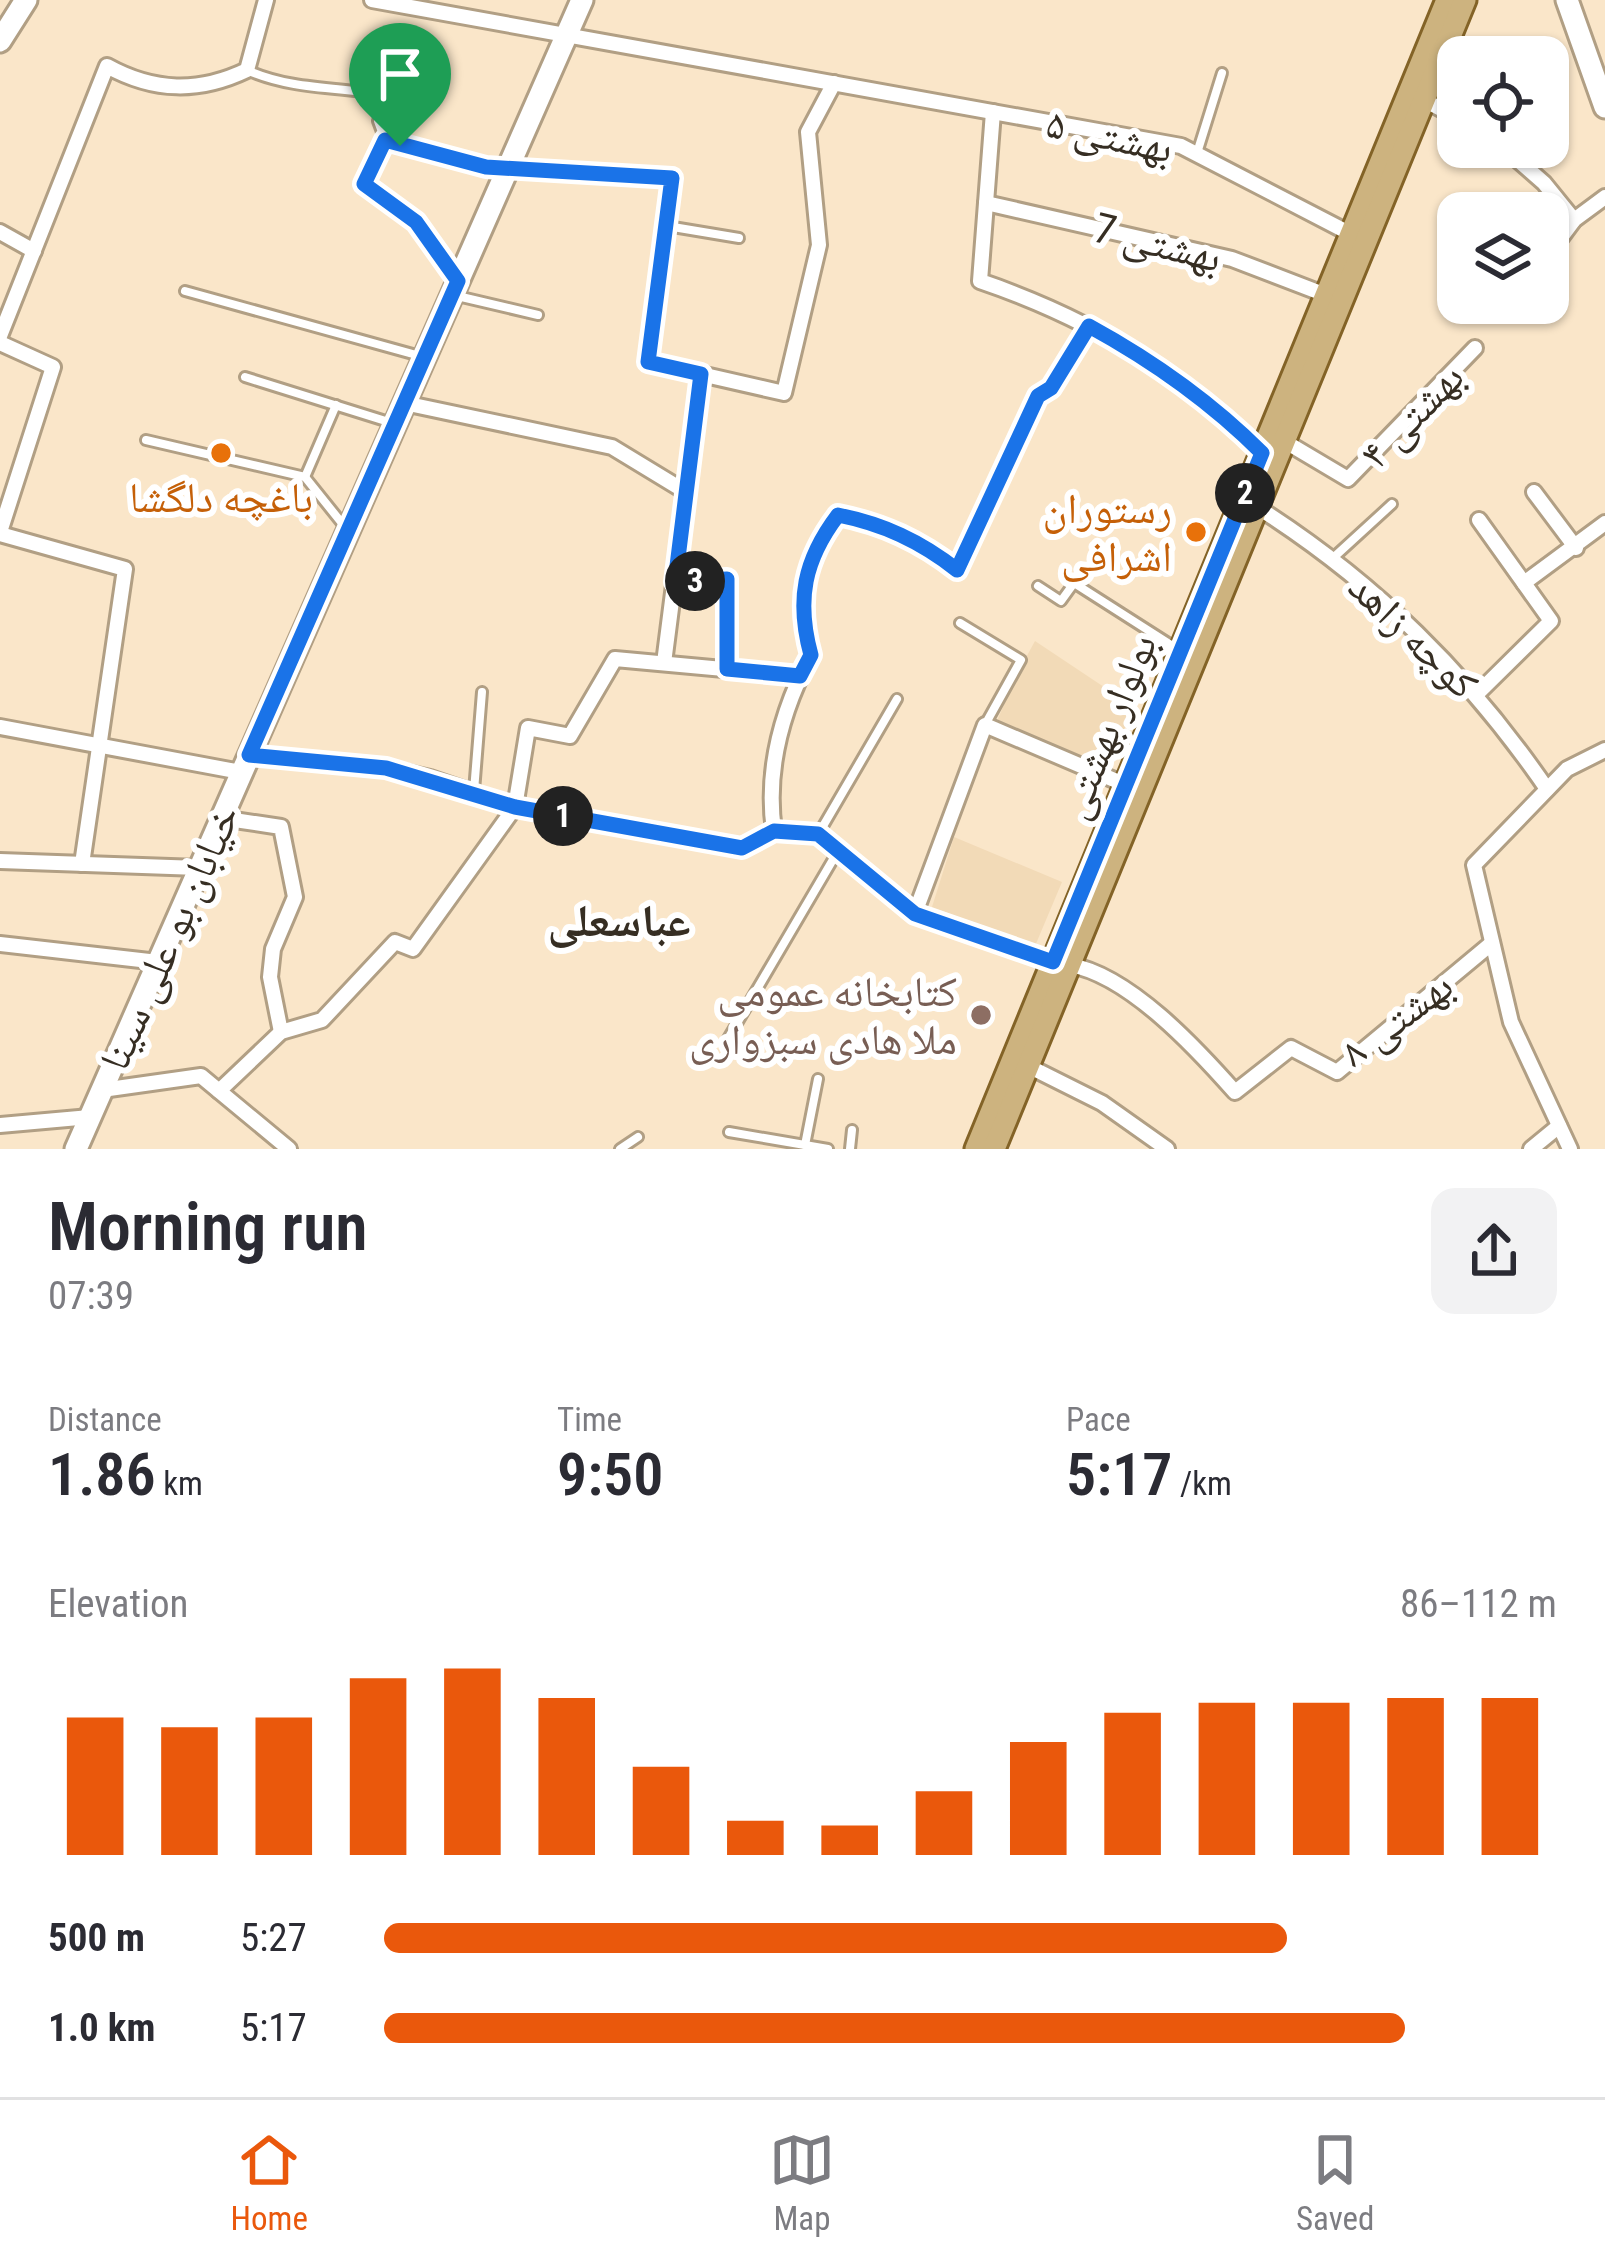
<!DOCTYPE html>
<meta charset="utf-8">
<style>
:root{--surface:#fff;--page:#f2f2f3;--text:#2b2b33;--muted:#7c7c81;--line:#e1e1e2;--accent:#ea580c}
body{margin:0;font-family:"Roboto Condensed","Noto Naskh Arabic",sans-serif;background:var(--page);color:var(--text);height:100vh;display:flex;flex-direction:column;font-size:45px;white-space:nowrap}
*{box-sizing:border-box;margin:0}
p{font-size:39px;color:var(--muted)}
.icon{flex:none;width:66px;height:66px;fill:none;stroke:currentColor;stroke-width:2;stroke-linecap:round;stroke-linejoin:round}
.map{position:relative;height:1149px;overflow:hidden}
.side{display:flex;flex-direction:column;background:var(--surface);flex:1}
.side>*{flex:none}
.fabs{position:absolute;left:1437px;top:36px;display:grid;gap:24px}
.fabs a{display:grid;place-items:center;width:132px;height:132px;border-radius:24px;background:var(--surface);box-shadow:0 3px 9px #0004;font-size:60px}
.pin{position:absolute;display:grid;place-items:center;width:102px;height:102px;color:#fff;margin:-123px -51px;border-radius:50% 50% 50% 0;rotate:-45deg;box-shadow:0 0 12px #0007}
.pin .icon{rotate:45deg}
.km{position:absolute;width:60px;height:60px;margin:-30px;border-radius:50%;background:#222;color:#fff;font-size:33px;line-height:60px;text-align:center}
.round{display:grid;place-items:center;flex:none;width:126px;height:126px;border-radius:24px;background:var(--page)}
.headline{display:flex;align-items:center;justify-content:space-between;height:204px;padding:0 48px}
h1{font-size:66px;font-weight:600;line-height:90px}
.metrics{display:grid;grid-template-columns:repeat(3,1fr);gap:18px;height:204px;padding:12px 48px}
.metrics div{display:grid;align-content:center}
.metrics b{font-size:60px;font-weight:600}
.metrics small{font-size:33px;font-weight:400}
.metrics p{font-size:33px}
.chart{height:336px;padding:24px 48px}
.chart p{display:flex;justify-content:space-between}
.chart svg{width:100%;height:216px;margin-top:12px;stroke:var(--accent);stroke-width:6}
ul{padding:0 48px;list-style:none;font-size:39px}
li{display:grid;grid-template-columns:192px 144px 1fr;align-items:center;height:90px}
li i{height:30px;border-radius:15px;background:var(--accent)}
.tab-bar{display:flex;justify-content:space-around;align-items:center;height:168px;border-top:3px solid var(--line);background:var(--surface);font-size:33px;color:var(--muted)}
.tab-bar a{display:grid;justify-items:center;gap:6px}
.tab-bar .selected{color:var(--accent)}
.map>svg:first-child{display:block}
.built{fill:#f2dab7}
.lines{fill:none;stroke-linecap:round;stroke-linejoin:round}
.lane-casing{stroke:#b19f84;stroke-width:14}
.street-casing{stroke:#b19f84;stroke-width:20}
.secondary-casing{stroke:#b19f84;stroke-width:27}
.primary-casing{stroke:#836327;stroke-width:27}
.lane{stroke:#fff;stroke-width:8}
.street{stroke:#fff;stroke-width:14}
.secondary{stroke:#fff;stroke-width:21}
.primary{stroke:#cdb37f;stroke-width:21}
.route-casing{stroke:#fff;stroke-width:24}
.route{stroke:#1a73e8;stroke-width:15}
.food-dot{fill:#e8710a;stroke:#fff;stroke-width:4.5}
.education-dot{fill:#8d6e63;stroke:#fff;stroke-width:4.5}
.labels{text-anchor:middle;stroke-width:12;stroke-linejoin:round;paint-order:stroke}
.street-label{font-size:42px;fill:#362e23;stroke:#fff}
.food-label{font-size:42px;fill:#c56008;stroke:#fff}
.education-label{font-size:42px;fill:#785e54;stroke:#fff;text-anchor:end}
.neighbourhood-label{font-size:45px;font-weight:bold;fill:#362e23;stroke:#fff}
</style>
<div class="map">
<svg width="1605" height="1149" viewBox="0 0 1605 1149">
<rect width="100%" height="100%" fill="#fae6c9"/>
<g class="built">
<polygon points="1035,641 1134,707 1108,771 999,725 997,721 1017,674"/>
<polygon points="954,837 1062,882 1035,946 932,907"/>
</g>
<g class="lines">
<defs>
<g id="lane">
<path d="M 247,70 C 291,90 340,87 386,95 L 378,121 L 385,140"/>
<polyline points="1197,153 1222,73"/>
<polyline points="667,226 739,238"/>
<polyline points="454,275 416,222 364,184 385,140 459,161 506,167"/>
<polyline points="185,291 420,356"/>
<polyline points="453,295 538,315"/>
<polyline points="245,377 392,423"/>
<polyline points="146,440 305,477 345,527"/>
<polyline points="305,477 336,405"/>
<polyline points="1333,558 1392,504"/>
<polyline points="1038,586 1061,601 1074,583 1179,650"/>
<polyline points="960,623 1021,660 986,723"/>
<polyline points="474,791 482,692"/>
<polyline points="819,833 897,699"/>
<polyline points="726,1042 838,851"/>
<polyline points="729,1132 828,1149"/>
<polyline points="805,1145 818,1079"/>
<polyline points="620,1149 638,1137"/>
<polyline points="850,1149 852,1130"/>
</g>
<g id="street">
<polyline points="372,0 1181,146 1351,234"/>
<polyline points="1424,100 1458,118"/>
<path d="M 993,112 L 980,281 C 1086,317 1182,373 1261,453"/>
<polyline points="1503,147 1544,183 1574,220"/>
<polyline points="508,167 672,179 648,362 784,393 819,245 808,132 834,83"/>
<polyline points="986,203 1232,259 1326,295"/>
<polyline points="0,232 34,251"/>
<polyline points="1548,255 1574,220 1605,197"/>
<path d="M 0,336 L 107,66 C 154,92 199,93 247,70 L 266,0"/>
<polyline points="0,343 53,367 0,532"/>
<polyline points="404,403 612,447 686,492"/>
<polyline points="1284,441 1348,479 1475,348"/>
<polyline points="1534,492 1576,548"/>
<path d="M 1257,507 C 1375,582 1468,674 1547,789"/>
<polyline points="0,534 125,569 82,864"/>
<polyline points="675,582 726,579 727,669"/>
<polyline points="1524,583 1605,523"/>
<polyline points="664,663 701,374"/>
<polyline points="1477,694 1551,621 1479,520"/>
<polyline points="0,727 241,772"/>
<polyline points="249,755 386,768 430,778 515,807 742,848 774,831"/>
<polyline points="221,818 281,827 295,897 273,949 270,977 281,1032"/>
<path d="M 774,831 C 765,768 782,710 811,655 C 796,600 804,560 838,515 C 883,524 920,541 957,570 L 1038,396 L 1051,388 L 1089,326"/>
<polyline points="774,831 818,834 915,913 1053,962"/>
<polyline points="0,861 199,868"/>
<polyline points="915,913 985,725 1126,785"/>
<polyline points="0,944 158,962"/>
<path d="M 1070,965 C 1129,975 1197,1049 1235,1092 L 1291,1048 L 1337,1072 L 1492,943"/>
<polyline points="1028,1066 1102,1103 1167,1149"/>
<polyline points="102,1090 201,1076 289,1149"/>
<polyline points="219,1091 281,1032 322,1020 395,942 413,949 515,807 528,728 570,736 615,659 800,676"/>
<polyline points="0,1125 90,1117"/>
<polyline points="1531,1149 1559,1126"/>
<polyline points="1570,1149 1511,1022 1474,865 1567,769 1605,750"/>
</g>
<g id="secondary">
<polyline points="1567,0 1605,107"/>
<polyline points="0,41 26,0"/>
<polyline points="76,1149 582,0"/>
</g>
<g id="primary">
<polyline points="976,1149 1447,0"/>
<polyline points="994,1149 1465,0"/>
</g>
</defs>
<use href="#lane" class="lane-casing"/>
<use href="#street" class="street-casing"/>
<use href="#secondary" class="secondary-casing"/>
<use href="#primary" class="primary-casing"/>
<use href="#lane" class="lane"/>
<use href="#street" class="street"/>
<use href="#secondary" class="secondary"/>
<use href="#primary" class="primary"/>
</g>
<g class="lines">
<defs>
<path id="route" d="M 385,140 L 486,167 L 672,178 L 648,362 L 701,374 L 675,582 L 727,579 L 727,669 L 800,676 L 811,655 C 796,600 804,560 838,515 C 883,524 920,541 957,570 L 1038,396 L 1051,388 L 1089,326 C 1153,361 1210,401 1262,453 L 1053,962 L 915,914 L 818,834 L 774,831 L 742,848 L 515,807 L 386,768 L 249,755 L 458,281 L 416,222 L 364,184 Z"/>
</defs>
<use href="#route" class="route-casing"/>
<use href="#route" class="route"/>
</g>
<g class="food-dot">
<circle cx="221" cy="453" r="12"/>
<circle cx="1196" cy="532" r="12"/>
</g>
<circle class="education-dot" cx="981" cy="1015" r="12"/>
<g class="labels">
<g class="street-label">
<text transform="translate(1110 135) rotate(12)" y="15">بهشتی ۵</text>
<text transform="translate(1158 242) rotate(14)" y="15">بهشتی 7</text>
<text transform="translate(1411 415) rotate(-46)" y="15">بهشتی ۴</text>
<text transform="translate(1414 635) rotate(44)" y="15">کوچه زاهد</text>
<text transform="translate(1107 726) rotate(-68)" y="15">بولوار بهشتی</text>
<text transform="translate(169 937) rotate(-66)" y="15">خیابان بو علی سینا</text>
<text transform="translate(1396 1018) rotate(-37)" y="15">بهشتی ۸</text>
</g>
<g class="food-label">
<text x="221" y="512">باغچه دلگشا</text>
<text x="1172" y="523" text-anchor="end">رستوران<tspan x="1172" dy="48">اشرافی</tspan></text>
</g>
<g class="education-label">
<text x="957" y="1006">کتابخانه عمومی<tspan x="957" dy="48">ملا هادی سبزواری</tspan></text>
</g>
<g class="neighbourhood-label">
<text x="619" y="936">عباسعلی</text>
</g>
</g>
</svg>
<div class="fabs">
<a><svg class="icon" aria-label="locate" viewBox="0 0 24 24"><circle cx="12" cy="12" r="6"/><path d="M12 2v4M12 18v4M2 12h4M18 12h4"/></svg></a>
<a><svg class="icon" aria-label="layers" viewBox="0 0 24 24"><path d="M12 4l9 5-9 5-9-5zM3 14l9 5 9-5"/></svg></a>
</div>
<div class="pin" style="left:400px;top:146px;background:#1e9e55"><svg class="icon" aria-label="arrive" viewBox="0 0 24 24"><path d="M6 21V4h12l-3 4 3 4H6"/></svg></div>
<b class="km" style="left:563px;top:816px">1</b>
<b class="km" style="left:1245px;top:493px">2</b>
<b class="km" style="left:695px;top:581px">3</b>
</div>
<section class="side">
<div class="headline"><div><h1>Morning run</h1><p>07:39</p></div><a class="round"><svg class="icon" aria-label="share" viewBox="0 0 24 24"><path d="M12 15V3M7 8l5-5 5 5M5 13v7h14v-7"/></svg></a></div>
<div class="metrics">
<div><p>Distance</p><b>1.86<small> km</small></b></div>
<div><p>Time</p><b>9:50</b></div>
<div><p>Pace</p><b>5:17<small> /km</small></b></div>
</div>
<div class="chart"><p><span>Elevation</span>86–112 m</p>
<svg viewBox="0 0 160 44" preserveAspectRatio="none"><path d="M5 44V16M15 44V18M25 44V16M35 44V8M45 44V6M55 44V12M65 44V26M75 44V37M85 44V38M95 44V31M105 44V21M115 44V15M125 44V13M135 44V13M145 44V12M155 44V12"/></svg>
</div>
<ul>
<li><b>500 m</b>5:27<i style="width:77%"></i></li>
<li><b>1.0 km</b>5:17<i style="width:87%"></i></li>
</ul>
</section>
<nav class="tab-bar">
<a class="selected"><svg class="icon" aria-label="home" viewBox="0 0 24 24"><path d="M3 11l9-7 9 7M6 9v11h12V9"/></svg>Home</a>
<a><svg class="icon" aria-label="map" viewBox="0 0 24 24"><path d="M3 6l6-2 6 2 6-2v14l-6 2-6-2-6 2zM9 4v14M15 6v14"/></svg>Map</a>
<a><svg class="icon" aria-label="saved" viewBox="0 0 24 24"><path d="M7 4h10v16l-5-4-5 4z"/></svg>Saved</a>
</nav>
